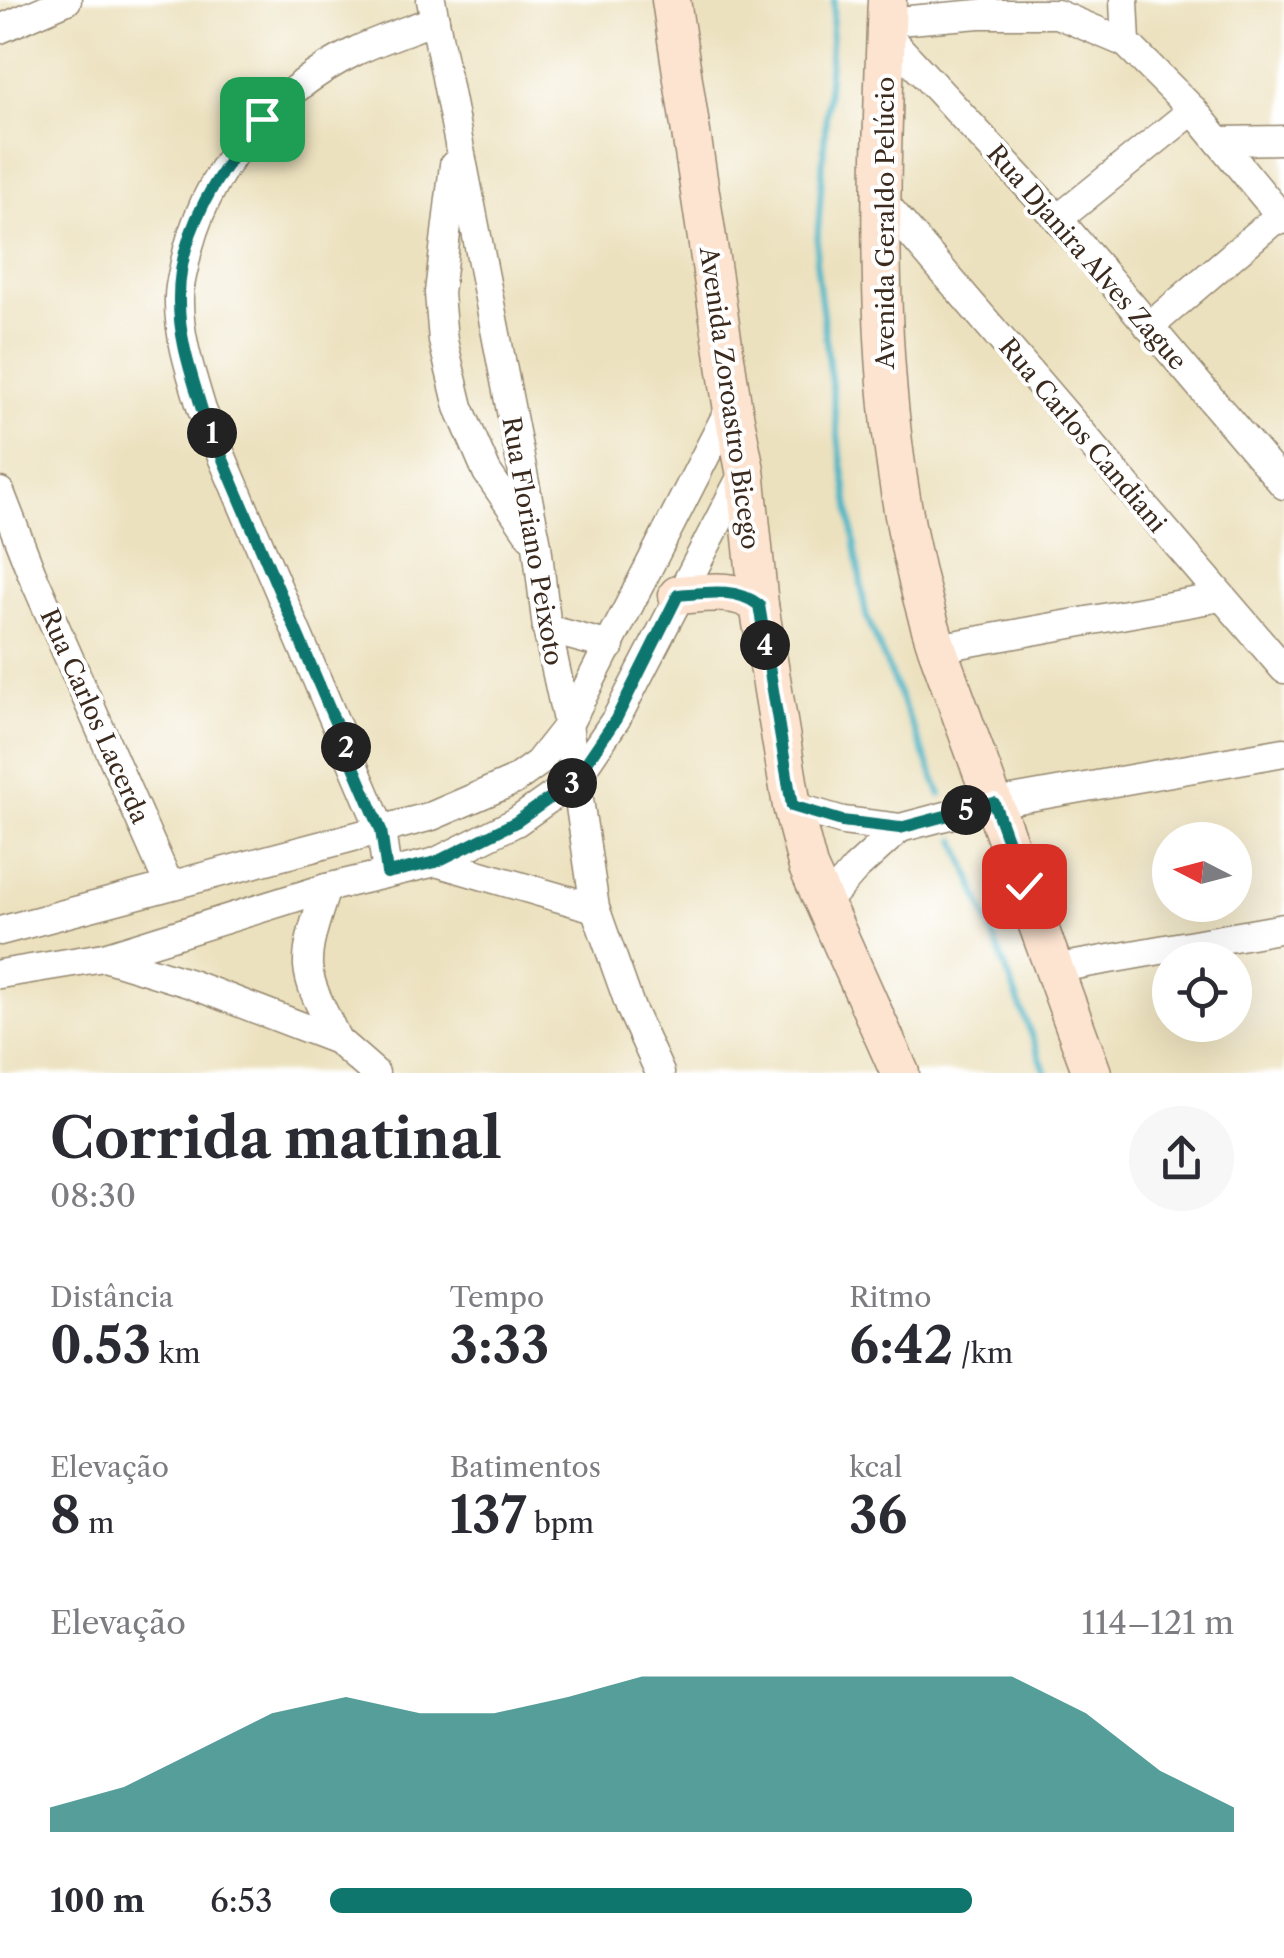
<!DOCTYPE html>
<html lang="pt">
<meta charset="utf-8">
<style>
:root{--surface:#fff;--page:#f7f7f7;--text:#2b2b33;--muted:#7c7c81;--accent:#0f766e}
body{margin:0;font-family:"Libre Caslon Text",serif;background:var(--page);color:var(--text);height:100vh;display:flex;flex-direction:column;font-size:38px;white-space:nowrap}
*{box-sizing:border-box;margin:0}
p{font-size:32px;color:var(--muted)}
.icon{flex:none;width:55px;height:55px;fill:none;stroke:currentColor;stroke-width:2;stroke-linecap:round;stroke-linejoin:round}
.map{position:relative;height:1073px;overflow:hidden}
.panel{display:flex;flex-direction:column;background:var(--surface);flex:1}
.panel>*{flex:none}
.needle{width:65px;rotate:276deg}
.fabs{position:absolute;left:1152px;top:822px;display:grid;gap:20px}
.fabs a{display:grid;place-items:center;width:100px;height:100px;border-radius:50%;background:var(--surface);box-shadow:0 10px 40px #0002;font-size:50px}
.pin{position:absolute;display:grid;place-items:center;width:85px;height:85px;color:#fff;margin:-42px;border-radius:20px;box-shadow:0 5px 15px #0006}
.km{position:absolute;width:50px;height:50px;margin:-25px;border-radius:50%;background:#222;color:#fff;font-size:28px;line-height:50px;text-align:center}
.round{display:grid;place-items:center;flex:none;width:105px;height:105px;border-radius:52px;background:var(--page)}
.headline{display:flex;align-items:center;justify-content:space-between;height:170px;padding:0 50px}
h1{font-size:55px;font-weight:700;line-height:75px}
.figures{display:grid;grid-template-columns:repeat(3,1fr);gap:15px;height:170px;padding:10px 50px}
.figures div{display:grid;align-content:center}
.figures b{font-size:50px;font-weight:700}
.figures small{font-size:28px;font-weight:400}
.figures p{font-size:28px}
.chart{height:280px;padding:20px 50px}
.chart p{display:flex;justify-content:space-between}
.chart svg{width:100%;height:180px;margin-top:10px;fill:var(--accent);opacity:.7}
ul{padding:0 50px;list-style:none;font-size:32px}
li{display:grid;grid-template-columns:160px 120px 1fr;align-items:center;height:75px}
li i{height:25px;border-radius:12px;background:var(--accent)}
.map>svg:first-child{display:block}
.lines{fill:none;stroke-linecap:round;stroke-linejoin:round}
.stream{stroke:#48b4c4;stroke-width:6}
.street-casing{stroke:#94866e;stroke-width:31}
.secondary-casing{stroke:#94866e;stroke-width:41}
.street{stroke:#fff;stroke-width:28}
.secondary{stroke:#fde4d1;stroke-width:38}
.route-casing{stroke:#fff;stroke-width:20}
.route{stroke:#0f766e;stroke-width:12}
.labels{text-anchor:middle;stroke-width:8;stroke-linejoin:round;paint-order:stroke}
.street-label{font-size:25px;fill:#3b2a1e;stroke:#fff}
</style>
<div class="map">
<svg width="1284" height="1073" viewBox="0 0 1284 1073">
<rect width="100%" height="100%" fill="#fff"/>
<filter id="ink" filterUnits="userSpaceOnUse"><feTurbulence type="fractalNoise" baseFrequency=".01" numOctaves="2"/><feDisplacementMap in="SourceGraphic" scale="20" xChannelSelector="R" yChannelSelector="G"/><feConvolveMatrix kernelMatrix="1 2 1 2 8 2 1 2 1" color-interpolation-filters="sRGB"/></filter>
<filter id="wash" filterUnits="userSpaceOnUse"><feTurbulence type="fractalNoise" baseFrequency=".0048" numOctaves="4" result="noise"/><feDisplacementMap in="SourceGraphic" scale="40" xChannelSelector="R" yChannelSelector="G"/><feGaussianBlur stdDeviation="2.25" result="paint"/><feColorMatrix in="noise" values="0 0 0 0 0 0 0 0 0 0 0 0 0 0 0 0 0 1.4 0 .05"/><feComposite in="paint" operator="in"/></filter>
<g filter="url(#wash)">
<rect width="100%" height="100%" fill="#ece1be"/>
<g class="lines">
<g class="stream">
<polyline points="834,0 816,261 839,443 866,615 941,795"/>
<polyline points="956,840 1046,1073"/>
</g>
</g>
</g>
<g filter="url(#ink)">
<g class="lines">
<defs>
<g id="street">
<polyline points="431,0 537,545 547,629 568,725 595,908 631,1009 660,1073"/>
<polyline points="1124,0 1126,43"/>
<polyline points="886,22 979,14 1057,14 1126,43 1193,110 1284,220"/>
<polyline points="0,29 67,0"/>
<polyline points="886,34 1058,219 1284,485"/>
<polyline points="1219,141 1284,140"/>
<polyline points="454,165 439,293 443,341 459,407 487,472 530,535"/>
<polyline points="882,200 1284,669"/>
<polyline points="1058,219 1193,110"/>
<polyline points="1149,327 1280,215"/>
<polyline points="0,492 32,574 169,885"/>
<polyline points="547,629 610,646"/>
<polyline points="937,648 1221,597"/>
<polyline points="792,806 843,821 900,828 995,803 1284,752"/>
<polyline points="436,862 595,908"/>
<path d="M 387,873 L 381,830 L 202,410 C 191,373 178,335 179,297 C 179,287 182,276 184,267 C 202,173 270,93 356,51 C 381,39 409,30 435,20"/>
<path d="M 326,888 C 319,912 307,941 308,966 C 310,991 327,1017 337,1040"/>
<polyline points="824,905 855,869 900,828"/>
<polyline points="0,931 432,816 513,781 538,763 568,725 732,404"/>
<polyline points="104,957 191,984 337,1040 375,1073"/>
<polyline points="1053,969 1284,928"/>
<polyline points="0,974 104,957 326,888 436,862 516,822 574,781 616,719 745,470"/>
</g>
<g id="secondary">
<polyline points="671,0 732,404 745,470 759,605 792,806 808,867 900,1073"/>
<path d="M 887,0 C 879,217 869,439 937,648 L 1092,1073"/>
<path d="M 678,595 C 705,593 736,587 759,605"/>
</g>
</defs>
<use href="#street" class="street-casing"/>
<use href="#secondary" class="secondary-casing"/>
<use href="#street" class="street"/>
<use href="#secondary" class="secondary"/>
</g>
</g>
<g class="lines" filter="url(#ink)">
<defs>
<path id="route" d="M 262,119 C 221,168 179,229 179,297 C 178,336 191,373 202,410 L 381,830 L 387,873 L 436,862 L 516,822 L 574,781 L 616,719 L 678,595 C 705,593 736,587 759,605 L 792,806 L 842,821 L 900,828 L 994,803 L 1024,886"/>
</defs>
<use href="#route" class="route-casing"/>
<use href="#route" class="route"/>
</g>
<g class="labels">
<g class="street-label">
<text transform="translate(885 223) rotate(-90)" y="9">Avenida Geraldo Pelúcio</text>
<text transform="translate(1087 257) rotate(49)" y="9">Rua Djanira Alves Zague</text>
<text transform="translate(730 398) rotate(82)" y="9">Avenida Zoroastro Bicego</text>
<text transform="translate(1083 435) rotate(50)" y="9">Rua Carlos Candiani</text>
<text transform="translate(533 541) rotate(80)" y="9">Rua Floriano Peixoto</text>
<text transform="translate(95 716) rotate(66)" y="9">Rua Carlos Lacerda</text>
</g>
</g>
</svg>
<div class="fabs">
<a><svg class="needle" viewBox="-14 -14 28 28"><path d="M0-13l5 13h-10z" fill="#e53935"/><path d="M0 13l5-13h-10z" fill="#7c7c81"/></svg></a>
<a><svg class="icon" aria-label="locate" viewBox="0 0 24 24"><circle cx="12" cy="12" r="6"/><path d="M12 2v4M12 18v4M2 12h4M18 12h4"/></svg></a>
</div>
<div class="pin" style="left:262px;top:119px;background:#1e9e55"><svg class="icon" aria-label="arrive" viewBox="0 0 24 24"><path d="M6 21V4h12l-3 4 3 4H6"/></svg></div>
<div class="pin" style="left:1024px;top:886px;background:#d93025"><svg class="icon" aria-label="check" viewBox="0 0 24 24"><path d="M5 12l5 5 9-10"/></svg></div>
<b class="km" style="left:212px;top:433px">1</b>
<b class="km" style="left:346px;top:747px">2</b>
<b class="km" style="left:572px;top:783px">3</b>
<b class="km" style="left:765px;top:645px">4</b>
<b class="km" style="left:966px;top:810px">5</b>
</div>
<section class="panel">
<div class="headline"><div><h1>Corrida matinal</h1><p>08:30</p></div><a class="round"><svg class="icon" aria-label="share" viewBox="0 0 24 24"><path d="M12 15V3M7 8l5-5 5 5M5 13v7h14v-7"/></svg></a></div>
<div class="figures">
<div><p>Distância</p><b>0.53<small> km</small></b></div>
<div><p>Tempo</p><b>3:33</b></div>
<div><p>Ritmo</p><b>6:42<small> /km</small></b></div>
</div>
<div class="figures">
<div><p>Elevação</p><b>8<small> m</small></b></div>
<div><p>Batimentos</p><b>137<small> bpm</small></b></div>
<div><p>kcal</p><b>36</b></div>
</div>
<div class="chart"><p><span>Elevação</span>114–121 m</p>
<svg viewBox="0 0 160 44" preserveAspectRatio="none"><path d="M0 44V38L10 33L20 24L30 15L40 11L50 15L60 15L70 11L80 6L90 6L100 6L110 6L120 6L130 6L140 15L150 29L160 38V44z"/></svg>
</div>
<ul>
<li><b>100 m</b>6:53<i style="width:71%"></i></li>
</ul>
</section>
